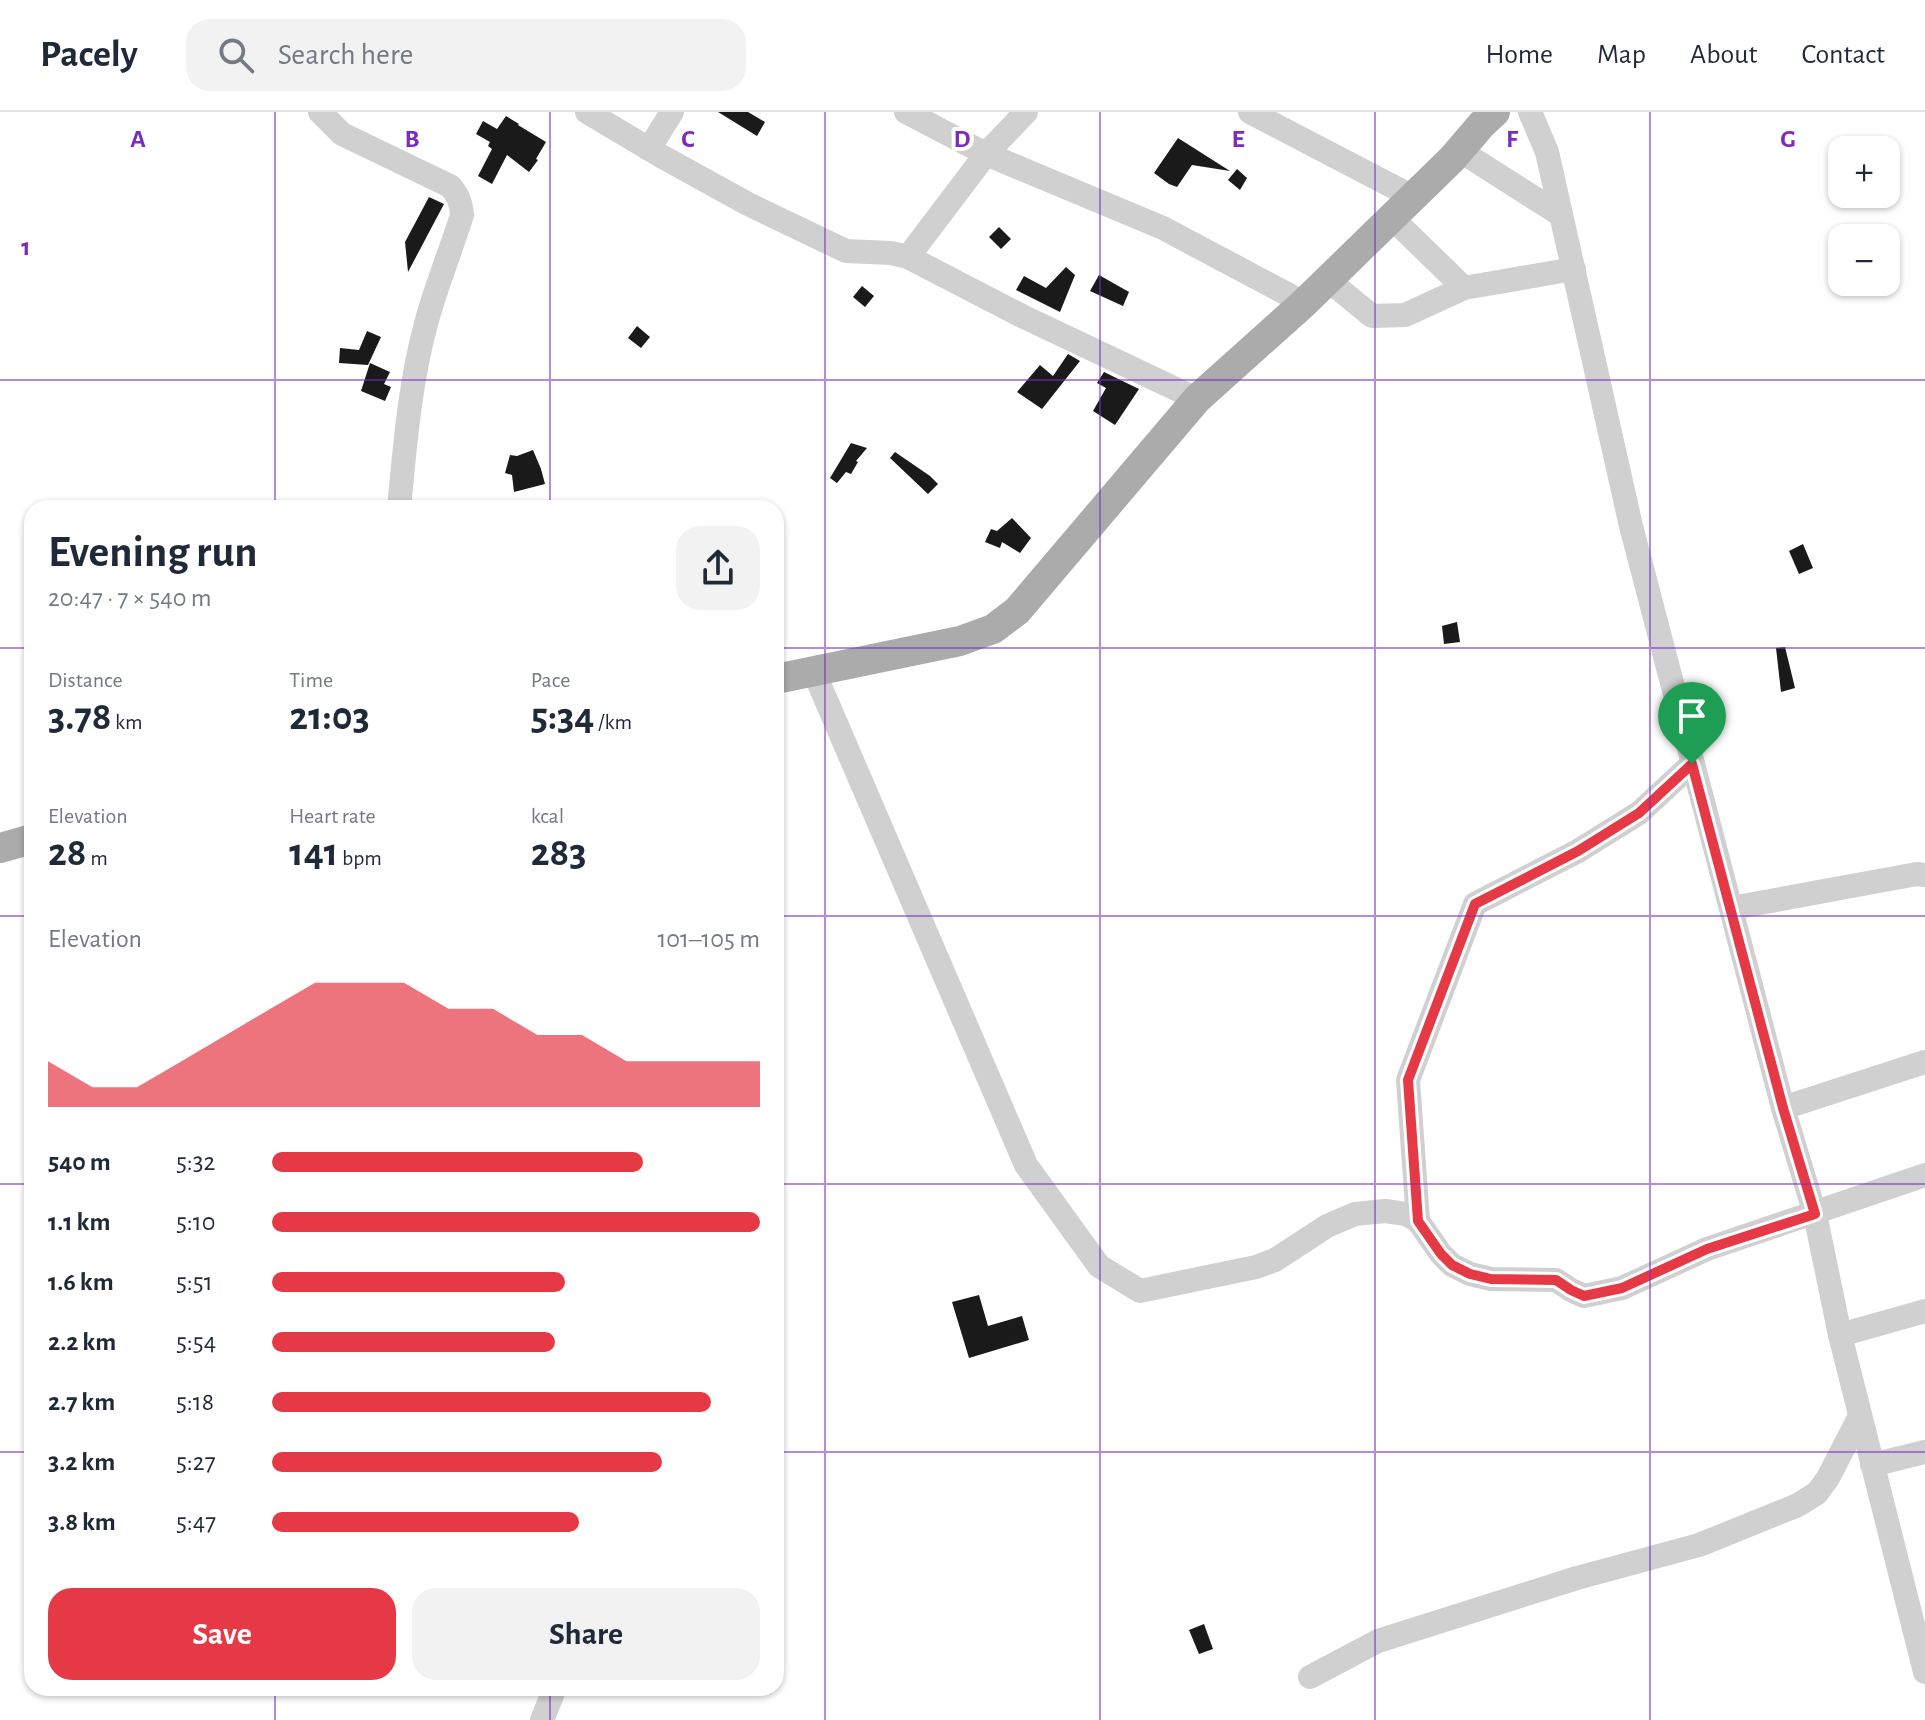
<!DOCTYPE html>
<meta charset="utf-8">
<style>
:root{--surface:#fff;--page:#f2f2f3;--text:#1f2937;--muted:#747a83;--line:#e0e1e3;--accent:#e63946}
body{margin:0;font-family:"Alegreya Sans",sans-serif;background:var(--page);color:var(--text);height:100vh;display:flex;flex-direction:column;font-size:30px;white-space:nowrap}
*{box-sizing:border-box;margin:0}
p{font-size:26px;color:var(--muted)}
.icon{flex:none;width:44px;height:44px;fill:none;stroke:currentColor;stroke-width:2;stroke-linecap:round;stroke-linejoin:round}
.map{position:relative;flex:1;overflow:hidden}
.panel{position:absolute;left:24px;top:388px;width:760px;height:1196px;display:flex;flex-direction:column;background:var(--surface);border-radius:24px;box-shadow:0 2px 6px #0004}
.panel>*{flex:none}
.tools{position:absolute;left:1828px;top:24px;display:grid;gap:16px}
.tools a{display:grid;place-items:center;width:72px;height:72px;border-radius:16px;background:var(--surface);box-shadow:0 2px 6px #0004;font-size:40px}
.pin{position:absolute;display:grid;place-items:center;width:68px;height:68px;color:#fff;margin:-82px -34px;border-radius:50% 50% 50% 0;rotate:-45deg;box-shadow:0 0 8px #0007}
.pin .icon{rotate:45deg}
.round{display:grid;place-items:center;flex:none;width:84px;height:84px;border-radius:24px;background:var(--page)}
.head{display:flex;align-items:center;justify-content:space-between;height:136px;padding:0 24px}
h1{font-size:44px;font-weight:600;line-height:60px}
.stats{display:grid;grid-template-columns:repeat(3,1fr);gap:12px;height:136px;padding:8px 24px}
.stats div{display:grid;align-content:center}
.stats b{font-size:40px;font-weight:600}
.stats small{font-size:22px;font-weight:400}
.stats p{font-size:22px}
.chart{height:224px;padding:16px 24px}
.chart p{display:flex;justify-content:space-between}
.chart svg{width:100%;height:144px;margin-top:8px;fill:var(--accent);opacity:.7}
.primary-button{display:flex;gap:16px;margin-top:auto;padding:16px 24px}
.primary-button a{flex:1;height:92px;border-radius:24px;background:var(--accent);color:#fff;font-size:32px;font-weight:600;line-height:92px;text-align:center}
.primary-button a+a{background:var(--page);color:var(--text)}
ul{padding:0 24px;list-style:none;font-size:26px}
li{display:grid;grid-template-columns:128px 96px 1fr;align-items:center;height:60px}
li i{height:20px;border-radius:10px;background:var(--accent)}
header{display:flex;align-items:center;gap:48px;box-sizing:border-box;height:112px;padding:0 40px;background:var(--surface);border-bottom:2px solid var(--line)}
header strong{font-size:38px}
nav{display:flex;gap:44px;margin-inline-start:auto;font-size:28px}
.search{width:560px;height:72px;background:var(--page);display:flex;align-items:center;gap:20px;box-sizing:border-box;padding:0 28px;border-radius:24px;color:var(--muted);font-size:30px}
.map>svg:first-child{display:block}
.building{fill:#1a1a1a}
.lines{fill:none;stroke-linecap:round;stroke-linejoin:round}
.minor{stroke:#d0d0d0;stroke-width:24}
.major{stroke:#ababab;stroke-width:30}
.route-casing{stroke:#fff;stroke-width:16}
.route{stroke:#e63946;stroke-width:10}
.grid{fill:none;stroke:#7b2cbf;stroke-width:2;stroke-opacity:0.55}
.grid-label{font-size:26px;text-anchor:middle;font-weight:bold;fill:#7b2cbf;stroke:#fff;stroke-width:8;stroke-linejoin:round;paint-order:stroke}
</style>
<header>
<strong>Pacely</strong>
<div class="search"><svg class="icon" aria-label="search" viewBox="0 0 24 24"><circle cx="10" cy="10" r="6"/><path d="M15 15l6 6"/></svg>Search here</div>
<nav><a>Home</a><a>Map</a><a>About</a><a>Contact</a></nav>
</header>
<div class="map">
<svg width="1925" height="1608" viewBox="0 0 1925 1608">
<rect width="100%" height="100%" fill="#fff"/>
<g class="building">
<polygon points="718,0 748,0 765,10 757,24"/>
<polygon points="506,4 519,12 518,13 546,30 536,47 538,48 529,60 507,43 492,72 478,64 492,37 488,34 490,30 476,22 483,9 497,17"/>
<polygon points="1178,26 1230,59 1192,53 1177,75 1169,72 1154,61"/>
<polygon points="1237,57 1247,66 1240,78 1228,68"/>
<polygon points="429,85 444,92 408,160 405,130"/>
<polygon points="999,115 1011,127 1001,137 989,125"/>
<polygon points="1066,155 1075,163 1060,200 1016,178 1024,164 1046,176"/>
<polygon points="1099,163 1129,180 1123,194 1090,179"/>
<polygon points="862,174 874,184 865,195 853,185"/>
<polygon points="637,214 650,225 641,236 628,226"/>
<polygon points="367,219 381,225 368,253 339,251 340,236 359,238"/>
<polygon points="1068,242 1080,249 1042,297 1017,280 1040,253 1053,264"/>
<polygon points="370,251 390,260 384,272 391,275 385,289 361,279"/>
<polygon points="1104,260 1139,277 1115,313 1093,299 1106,276 1097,271"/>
<polygon points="851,331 867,336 856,349 858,350 851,362 846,360 837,371 830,366"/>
<polygon points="533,338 541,357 545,372 514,380 512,363 505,361 510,343 517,344"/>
<polygon points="895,340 930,364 938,372 928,382 890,346"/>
<polygon points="1012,406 1031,426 1020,441 1002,430 1000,436 985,430 991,417 997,419"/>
<polygon points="1803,432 1813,456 1799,462 1789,439"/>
<polygon points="1457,510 1460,530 1444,532 1442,514"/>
<polygon points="1785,535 1795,576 1781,580 1776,536"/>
<polygon points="979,1183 988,1214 1022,1204 1029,1228 969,1246 952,1190"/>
<polygon points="1204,1512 1213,1537 1199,1542 1189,1518"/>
</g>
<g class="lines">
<g class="minor">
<path d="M 320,0 L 342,22 L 450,74 C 458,83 461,90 462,103 C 451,138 437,172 427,208 C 410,269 405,333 399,396"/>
<polyline points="587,0 661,44 748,92 846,139 891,141 908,145 1024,205 1197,287"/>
<polyline points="906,0 986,42 1163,116 1304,191"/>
<polyline points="1250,0 1413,85"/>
<polyline points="1530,0 1547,40 1631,414 1783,996 1815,1102 1840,1223 1925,1560"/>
<polyline points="649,37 672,0"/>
<polyline points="1459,38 1561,103"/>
<polyline points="1392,106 1464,176"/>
<polyline points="908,145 986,42 1026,0"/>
<polyline points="1328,168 1372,204 1405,203 1464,176 1574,157"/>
<polyline points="814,560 1026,1053 1099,1154 1140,1179 1256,1155 1275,1148 1327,1114 1355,1102 1385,1099 1406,1102 1418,1109 1441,1142 1452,1153 1470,1162 1491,1167 1556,1168 1571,1178 1584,1184 1622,1176 1707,1137 1925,1063"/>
<polyline points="1732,796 1917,762 1925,763"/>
<polyline points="1783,996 1925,950"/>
<polyline points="1418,1109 1408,968 1475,792 1578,739 1639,701 1692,652"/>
<polyline points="1840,1223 1925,1199"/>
<polyline points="1872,1353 1925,1340"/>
<polyline points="1310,1565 1378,1529 1577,1466 1699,1433 1798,1393 1817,1381 1828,1366 1860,1304"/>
<polyline points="542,1608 555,1576"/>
</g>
<g class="major">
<polyline points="776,567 960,529 993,517 1017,499 1197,287 1304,191 1452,47 1482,12 1495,0"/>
<polyline points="0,736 32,727"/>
</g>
</g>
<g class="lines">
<defs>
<polygon id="route" points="1692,652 1783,996 1815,1102 1707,1137 1622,1176 1584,1184 1571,1178 1556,1168 1491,1167 1470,1162 1452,1153 1441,1142 1418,1109 1408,968 1475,792 1578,739 1639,701"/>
</defs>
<use href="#route" class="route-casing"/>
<use href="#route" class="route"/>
</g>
<path class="grid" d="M 275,0 L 275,396M 550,0 L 550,396M 825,0 L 825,1608M 1100,0 L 1100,1608M 1375,0 L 1375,1608M 1650,0 L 1650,1608M 0,268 L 1925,268M 0,536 L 32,536M 776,536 L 1925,536M 0,804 L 32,804M 776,804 L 1925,804M 0,1072 L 32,1072M 776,1072 L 1925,1072M 0,1340 L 32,1340M 776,1340 L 1925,1340M 275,1576 L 275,1608M 550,1576 L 550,1608"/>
<g class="grid-label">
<text x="138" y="35">A</text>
<text x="412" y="35">B</text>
<text x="688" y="35">C</text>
<text x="962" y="35">D</text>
<text x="1238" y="35">E</text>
<text x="1512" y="35">F</text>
<text x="1788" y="35">G</text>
<text x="26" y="143">1</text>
</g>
</svg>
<div class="tools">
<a>+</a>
<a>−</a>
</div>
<div class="pin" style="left:1692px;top:652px;background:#1e9e55"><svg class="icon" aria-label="arrive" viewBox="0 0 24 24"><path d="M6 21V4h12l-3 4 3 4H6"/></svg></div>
<section class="panel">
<div class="head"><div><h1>Evening run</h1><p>20:47 · 7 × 540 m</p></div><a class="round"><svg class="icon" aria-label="share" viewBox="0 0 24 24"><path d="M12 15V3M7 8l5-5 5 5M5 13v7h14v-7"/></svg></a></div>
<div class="stats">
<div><p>Distance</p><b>3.78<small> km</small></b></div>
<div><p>Time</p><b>21:03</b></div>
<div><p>Pace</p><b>5:34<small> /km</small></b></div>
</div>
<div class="stats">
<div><p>Elevation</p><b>28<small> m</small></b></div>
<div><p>Heart rate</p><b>141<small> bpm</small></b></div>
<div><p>kcal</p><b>283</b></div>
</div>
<div class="chart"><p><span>Elevation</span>101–105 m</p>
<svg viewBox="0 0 160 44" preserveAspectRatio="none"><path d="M0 44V30L10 38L20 38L30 30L40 22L50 14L60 6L70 6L80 6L90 14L100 14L110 22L120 22L130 30L140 30L150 30L160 30V44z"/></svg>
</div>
<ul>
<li><b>540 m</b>5:32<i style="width:76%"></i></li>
<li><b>1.1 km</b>5:10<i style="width:100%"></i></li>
<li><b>1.6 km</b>5:51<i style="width:60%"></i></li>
<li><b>2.2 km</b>5:54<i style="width:58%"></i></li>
<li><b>2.7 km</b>5:18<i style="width:90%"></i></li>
<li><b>3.2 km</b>5:27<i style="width:80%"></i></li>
<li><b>3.8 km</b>5:47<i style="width:63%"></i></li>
</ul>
<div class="primary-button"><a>Save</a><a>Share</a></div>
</section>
</div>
